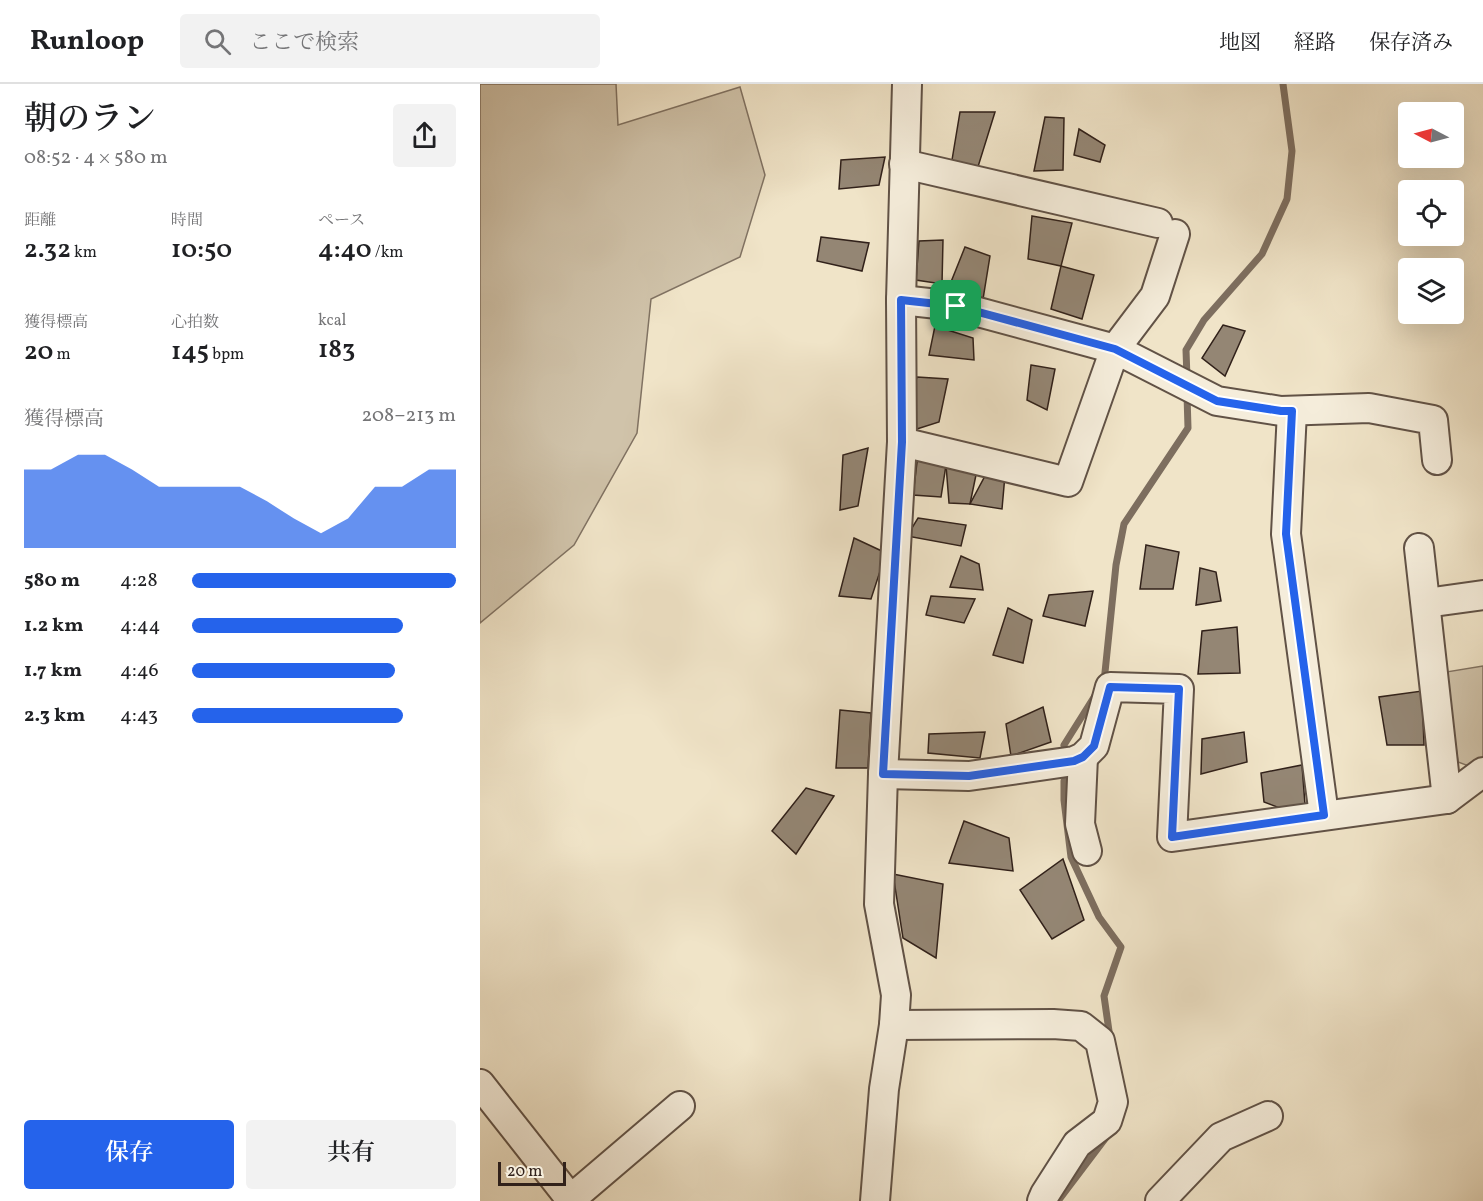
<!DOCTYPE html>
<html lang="ja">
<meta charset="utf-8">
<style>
:root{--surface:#fff;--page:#f2f2f2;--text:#202124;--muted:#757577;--line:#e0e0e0;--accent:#2563eb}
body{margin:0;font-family:Vollkorn,"Noto Serif JP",serif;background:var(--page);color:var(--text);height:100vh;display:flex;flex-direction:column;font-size:22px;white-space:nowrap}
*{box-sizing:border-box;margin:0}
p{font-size:20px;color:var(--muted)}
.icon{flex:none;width:33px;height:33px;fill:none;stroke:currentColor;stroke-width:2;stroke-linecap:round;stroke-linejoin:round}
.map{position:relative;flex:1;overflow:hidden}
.panel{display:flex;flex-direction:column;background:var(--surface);width:480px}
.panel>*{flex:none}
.needle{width:39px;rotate:276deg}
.controls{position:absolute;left:918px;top:18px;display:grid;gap:12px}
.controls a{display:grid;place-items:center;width:66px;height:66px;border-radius:6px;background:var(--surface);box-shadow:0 6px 24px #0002;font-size:30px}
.scale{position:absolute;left:18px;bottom:15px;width:68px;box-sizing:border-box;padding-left:6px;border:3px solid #31211a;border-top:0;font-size:16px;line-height:21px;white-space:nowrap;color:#31211a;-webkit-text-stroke:4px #f5eddb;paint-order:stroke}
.pin{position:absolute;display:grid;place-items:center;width:51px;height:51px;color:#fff;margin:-26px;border-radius:12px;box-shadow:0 3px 9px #0006}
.round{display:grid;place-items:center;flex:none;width:63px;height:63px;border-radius:6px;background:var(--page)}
.headline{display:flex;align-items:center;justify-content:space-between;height:102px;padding:0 24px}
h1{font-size:33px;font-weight:600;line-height:45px}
.figures{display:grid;grid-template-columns:repeat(3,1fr);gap:9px;height:102px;padding:6px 24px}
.figures div{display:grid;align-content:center}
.figures b{font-size:26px;font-weight:600}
.figures small{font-size:16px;font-weight:400}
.figures p{font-size:16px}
.chart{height:168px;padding:12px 24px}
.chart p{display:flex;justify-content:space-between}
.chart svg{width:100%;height:108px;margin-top:6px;fill:var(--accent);opacity:.7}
.button{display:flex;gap:12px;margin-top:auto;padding:12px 24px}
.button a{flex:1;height:69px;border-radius:6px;background:var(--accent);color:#fff;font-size:24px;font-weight:600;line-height:69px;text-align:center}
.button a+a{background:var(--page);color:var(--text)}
ul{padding:0 24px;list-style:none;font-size:20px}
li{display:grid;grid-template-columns:96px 72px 1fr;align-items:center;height:45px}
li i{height:15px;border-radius:8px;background:var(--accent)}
header{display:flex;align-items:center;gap:36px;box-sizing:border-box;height:84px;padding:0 30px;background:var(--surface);border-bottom:2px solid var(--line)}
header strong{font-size:28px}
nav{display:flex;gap:33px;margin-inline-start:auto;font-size:21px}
.search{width:420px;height:54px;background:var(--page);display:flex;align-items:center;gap:15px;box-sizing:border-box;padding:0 21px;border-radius:6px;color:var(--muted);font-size:22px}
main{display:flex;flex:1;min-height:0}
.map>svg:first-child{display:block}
.green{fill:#d0c3aa;stroke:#807262;stroke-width:1.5}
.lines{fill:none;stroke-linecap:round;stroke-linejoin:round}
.stream{stroke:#7d6e5f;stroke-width:7}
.building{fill:#948674;stroke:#31211a;stroke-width:1.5}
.minor-casing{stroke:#615246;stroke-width:32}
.minor{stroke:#f5eddb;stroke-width:28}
.route-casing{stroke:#fff;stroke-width:12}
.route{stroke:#2563eb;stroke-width:8}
</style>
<header>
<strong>Runloop</strong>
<div class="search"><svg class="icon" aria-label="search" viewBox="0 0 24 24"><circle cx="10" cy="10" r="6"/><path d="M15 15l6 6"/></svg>ここで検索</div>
<nav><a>地図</a><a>経路</a><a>保存済み</a></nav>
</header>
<main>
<section class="panel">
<div class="headline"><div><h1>朝のラン</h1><p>08:52 · 4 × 580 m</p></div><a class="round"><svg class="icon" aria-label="share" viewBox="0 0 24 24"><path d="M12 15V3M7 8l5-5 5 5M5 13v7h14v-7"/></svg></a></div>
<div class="figures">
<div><p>距離</p><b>2.32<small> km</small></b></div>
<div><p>時間</p><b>10:50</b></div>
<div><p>ペース</p><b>4:40<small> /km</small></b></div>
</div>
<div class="figures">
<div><p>獲得標高</p><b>20<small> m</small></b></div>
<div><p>心拍数</p><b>145<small> bpm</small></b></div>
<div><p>kcal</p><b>183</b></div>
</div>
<div class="chart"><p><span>獲得標高</span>208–213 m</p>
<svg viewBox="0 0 160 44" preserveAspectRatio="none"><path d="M0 44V12L10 12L20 6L30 6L40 12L50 19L60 19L70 19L80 19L90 25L100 32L110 38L120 32L130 19L140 19L150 12L160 12V44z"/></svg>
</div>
<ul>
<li><b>580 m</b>4:28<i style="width:100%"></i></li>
<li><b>1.2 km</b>4:44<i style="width:80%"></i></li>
<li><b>1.7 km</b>4:46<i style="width:77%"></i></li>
<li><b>2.3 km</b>4:43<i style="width:80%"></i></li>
</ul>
<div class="button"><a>保存</a><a>共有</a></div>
</section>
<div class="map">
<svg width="1003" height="1117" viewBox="0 0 1003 1117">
<rect width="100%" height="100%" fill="#f0e4c8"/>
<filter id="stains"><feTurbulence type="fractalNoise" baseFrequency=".00333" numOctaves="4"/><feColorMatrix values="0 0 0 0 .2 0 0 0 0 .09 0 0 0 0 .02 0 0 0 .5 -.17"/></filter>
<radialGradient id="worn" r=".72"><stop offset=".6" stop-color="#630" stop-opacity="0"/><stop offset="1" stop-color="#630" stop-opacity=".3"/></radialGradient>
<g class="green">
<polygon points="0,0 136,0 138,41 260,3 285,91 260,173 171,215 157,349 94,461 0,539"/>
<polygon points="1003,582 1003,677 994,684 978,678 966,588"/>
</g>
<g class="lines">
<g class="stream">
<polyline points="707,294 706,266 724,236 782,170 807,115 812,67 803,0"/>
<polyline points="624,598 636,481 644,440 708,344 707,311"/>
<polyline points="584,661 616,610"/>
<polyline points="584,697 584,716 591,773 619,833 641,863 624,912 630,954"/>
<polyline points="578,1117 628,1051"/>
</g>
</g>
<g class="building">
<polygon points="480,28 515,28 497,86 471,82"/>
<polygon points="565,33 584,34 583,86 554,87"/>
<polygon points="599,45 625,61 620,78 594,71"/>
<polygon points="405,73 399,101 359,105 361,76"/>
<polygon points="552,132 592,139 581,182 548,175"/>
<polygon points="341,153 389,159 382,187 337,177"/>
<polygon points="463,156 462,200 436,196 439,157"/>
<polygon points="485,163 510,172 503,215 467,208"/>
<polygon points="581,182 614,191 602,235 571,225"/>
<polygon points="743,241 765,247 745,292 722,274"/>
<polygon points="455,242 493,254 494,276 449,271"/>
<polygon points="551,281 575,285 567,326 547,316"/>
<polygon points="437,293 468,295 459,338 421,350"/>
<polygon points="439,362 466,381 461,413 433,411"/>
<polygon points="388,364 378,422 360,426 363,371"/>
<polygon points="466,381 497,386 490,420 469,419"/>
<polygon points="525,391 522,425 490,420 505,392"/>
<polygon points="438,434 486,441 481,462 427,452"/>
<polygon points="374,454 406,469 391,515 359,512"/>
<polygon points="666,461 699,468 693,505 660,505"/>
<polygon points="481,472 499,480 503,506 470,503"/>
<polygon points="720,484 736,488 741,517 716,521"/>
<polygon points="613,507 605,542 563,532 569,511"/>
<polygon points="451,512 495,515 484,539 446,531"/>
<polygon points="528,524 552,536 543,579 513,571"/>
<polygon points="757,543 760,589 718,590 722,547"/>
<polygon points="942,607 944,661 907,661 899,613"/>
<polygon points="563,623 571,658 531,672 526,640"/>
<polygon points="360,626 391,629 388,684 356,684"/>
<polygon points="505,648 500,674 448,669 449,650"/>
<polygon points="764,648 767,678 721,690 722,655"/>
<polygon points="822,681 826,734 784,718 781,689"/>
<polygon points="326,704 354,712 316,770 292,747"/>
<polygon points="484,737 529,754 533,787 469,779"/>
<polygon points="583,775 604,836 572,855 540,806"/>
<polygon points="413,790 463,800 456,874 423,854"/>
</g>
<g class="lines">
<defs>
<g id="minor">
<polyline points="424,80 678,139"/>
<polyline points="421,216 476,222 635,265 737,317 801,327 889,324 953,336 957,376"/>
<polyline points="812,327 806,450 844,731"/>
<polyline points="422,358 588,398 635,265 675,212 695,150"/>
<polyline points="939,464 967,715"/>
<polyline points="946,519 1003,511"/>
<polyline points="603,673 600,740 607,767"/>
<polyline points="403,690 489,692 594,677 603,673 614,662 630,603 699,605 692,753 967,715 1003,688"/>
<polyline points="414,941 573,940 601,942 620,957 633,1018 627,1037 597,1060 565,1110 562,1117"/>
<polyline points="0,1000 92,1117"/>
<polyline points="91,1115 200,1022"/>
<polyline points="395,1117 404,1005 414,941 416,911 399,820 403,690 422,358 421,216 427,0"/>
<polyline points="680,1117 741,1053 788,1032"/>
</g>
</defs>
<use href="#minor" class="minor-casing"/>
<use href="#minor" class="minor"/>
</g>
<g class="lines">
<defs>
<polygon id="route" points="421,216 476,222 635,265 737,317 801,327 812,327 806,450 844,731 692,753 699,605 630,603 614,662 603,673 594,677 489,692 403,690 422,358"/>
</defs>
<use href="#route" class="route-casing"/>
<use href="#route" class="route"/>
</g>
<rect width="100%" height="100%" filter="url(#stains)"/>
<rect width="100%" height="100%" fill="url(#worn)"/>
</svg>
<div class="controls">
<a><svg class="needle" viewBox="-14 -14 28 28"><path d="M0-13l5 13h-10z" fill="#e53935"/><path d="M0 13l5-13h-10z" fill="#757577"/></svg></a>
<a><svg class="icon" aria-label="locate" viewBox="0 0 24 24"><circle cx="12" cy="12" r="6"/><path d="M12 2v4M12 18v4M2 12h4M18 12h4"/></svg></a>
<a><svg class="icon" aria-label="layers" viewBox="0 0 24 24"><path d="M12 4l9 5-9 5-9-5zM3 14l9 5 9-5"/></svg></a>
</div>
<div class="scale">20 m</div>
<div class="pin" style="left:476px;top:222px;background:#1e9e55"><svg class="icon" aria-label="arrive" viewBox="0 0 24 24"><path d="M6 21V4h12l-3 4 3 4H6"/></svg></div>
</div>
</main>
